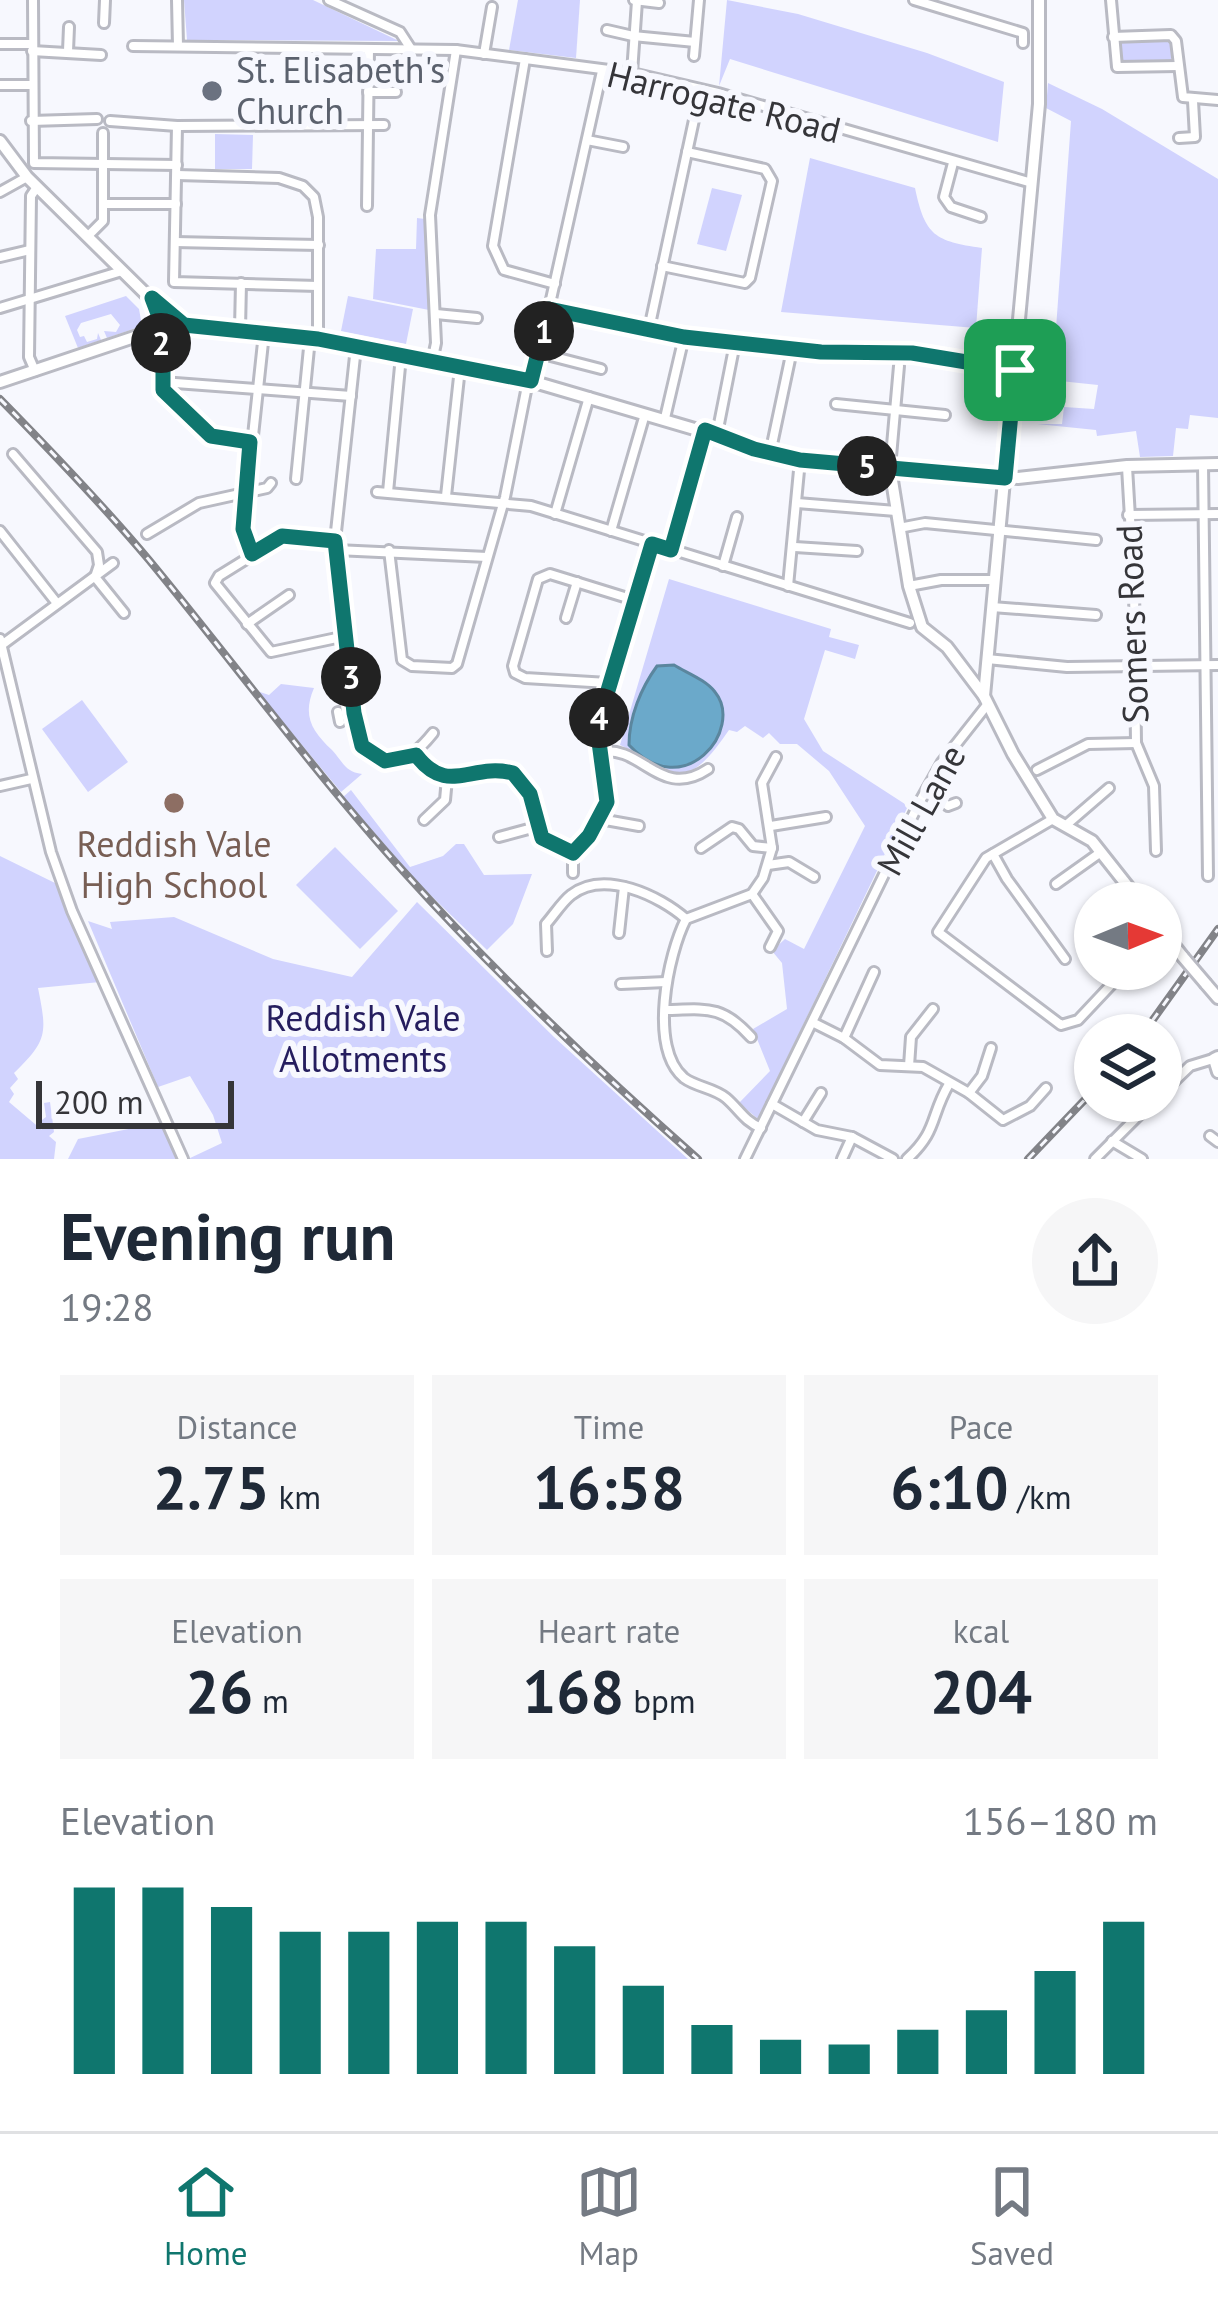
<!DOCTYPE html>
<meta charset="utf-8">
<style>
:root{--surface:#fff;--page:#f6f6f7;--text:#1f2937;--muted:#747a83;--line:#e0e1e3;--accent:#0f766e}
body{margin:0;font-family:"PT Sans",sans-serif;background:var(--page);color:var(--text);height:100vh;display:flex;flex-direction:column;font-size:45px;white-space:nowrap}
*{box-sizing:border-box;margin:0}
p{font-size:39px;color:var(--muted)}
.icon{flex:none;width:66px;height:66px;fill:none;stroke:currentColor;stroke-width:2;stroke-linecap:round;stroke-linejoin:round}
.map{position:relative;height:1159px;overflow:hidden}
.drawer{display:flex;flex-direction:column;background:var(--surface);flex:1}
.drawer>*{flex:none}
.needle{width:78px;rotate:89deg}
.fabs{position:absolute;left:1074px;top:882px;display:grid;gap:24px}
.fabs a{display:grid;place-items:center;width:108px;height:108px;border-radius:50%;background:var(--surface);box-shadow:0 3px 9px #0004;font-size:60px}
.scale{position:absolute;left:36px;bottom:30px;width:198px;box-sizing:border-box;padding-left:12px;border:6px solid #353539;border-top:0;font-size:33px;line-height:42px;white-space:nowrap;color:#353539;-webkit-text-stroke:9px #f7f8fe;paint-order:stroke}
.pin{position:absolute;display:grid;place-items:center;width:102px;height:102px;color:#fff;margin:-51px;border-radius:24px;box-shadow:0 6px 18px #0006}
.km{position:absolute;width:60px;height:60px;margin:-30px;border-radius:50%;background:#222;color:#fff;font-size:33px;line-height:60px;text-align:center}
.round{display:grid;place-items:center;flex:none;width:126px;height:126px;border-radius:63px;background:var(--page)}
.overview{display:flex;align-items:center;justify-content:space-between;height:204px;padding:0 60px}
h1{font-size:66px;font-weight:600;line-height:90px}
.stats{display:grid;grid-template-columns:repeat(3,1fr);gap:18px;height:204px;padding:12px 60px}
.stats div{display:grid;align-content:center;border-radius:0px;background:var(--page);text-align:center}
.stats b{font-size:60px;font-weight:600}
.stats small{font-size:33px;font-weight:400}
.stats p{font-size:33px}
.chart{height:336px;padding:24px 60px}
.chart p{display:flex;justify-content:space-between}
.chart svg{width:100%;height:216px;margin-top:12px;stroke:var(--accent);stroke-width:6}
.dock{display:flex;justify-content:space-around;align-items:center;height:168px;border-top:3px solid var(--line);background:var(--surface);font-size:33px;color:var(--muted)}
.dock a{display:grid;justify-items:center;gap:6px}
.dock .current{color:var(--accent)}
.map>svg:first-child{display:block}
.green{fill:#d1d3fe}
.water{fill:#6ba9ca;stroke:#5b869e;stroke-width:3}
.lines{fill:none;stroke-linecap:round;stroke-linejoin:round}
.street-casing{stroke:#b9bac3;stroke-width:14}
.secondary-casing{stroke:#b9bac3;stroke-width:16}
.street{stroke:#fff;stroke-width:8}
.secondary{stroke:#fff;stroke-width:10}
.rail-casing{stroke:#828388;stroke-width:8}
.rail{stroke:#f7f8fe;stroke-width:3;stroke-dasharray:9;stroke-linecap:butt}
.secondary-bridge-casing{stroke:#b9bac3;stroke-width:16;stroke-linecap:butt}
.secondary-bridge{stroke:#fff;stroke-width:10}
.route-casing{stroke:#fff;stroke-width:24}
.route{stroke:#0f766e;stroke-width:15}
.worship-dot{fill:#6b7280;stroke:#f7f8fe;stroke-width:4.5}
.education-dot{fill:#8d6e63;stroke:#f7f8fe;stroke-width:4.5}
.labels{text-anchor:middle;stroke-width:12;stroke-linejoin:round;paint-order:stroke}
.worship-label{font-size:36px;fill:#5b616d;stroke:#f7f8fe;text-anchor:start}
.street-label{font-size:36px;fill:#353539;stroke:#f7f8fe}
.education-label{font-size:36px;fill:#785e54;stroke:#f7f8fe}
.park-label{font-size:36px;fill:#251d5e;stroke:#f7f8fe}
</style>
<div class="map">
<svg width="1218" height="1159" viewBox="0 0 1218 1159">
<rect width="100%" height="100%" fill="#f7f8fe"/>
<g class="green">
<polygon points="184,0 313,0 399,41 187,40"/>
<polygon points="518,0 580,0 576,58 509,50"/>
<polygon points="727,0 798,14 927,53 1004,82 998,142 730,59 719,86"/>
<polygon points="1158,37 1172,41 1171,60 1120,62 1119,43"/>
<polygon points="1048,83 1102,109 1218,179 1218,418 1190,415 1188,429 1176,428 1173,456 1140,457 1136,431 1097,436 1096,430 1037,424 1062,424 1064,407 1094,409 1098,385 1022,377 1023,368 1053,370 1071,121 1046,108"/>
<polygon points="215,134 253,135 252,169 215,169"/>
<path d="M 810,158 L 915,188 C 925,236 935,241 982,248 L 976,328 L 781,312 Z"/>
<polygon points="712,188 742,195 726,251 697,244"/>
<polygon points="417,218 425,219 429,310 373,299 376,249 416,249"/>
<polygon points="126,296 139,309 142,326 107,338 104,331 116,332 120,325 111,314 81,323 77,330 80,337 84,336 87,342 97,339 98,333 101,340 78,348 65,316"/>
<polygon points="348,296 413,309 406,344 341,331"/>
<path d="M 669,579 L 831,629 L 829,637 L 859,645 L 855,659 L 825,650 L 804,719 L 823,751 L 908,806 L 758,1119 L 739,1103 L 770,1071 L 753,1029 L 787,1009 L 782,963 L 772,951 L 785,939 L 804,949 L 865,826 L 829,771 L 797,744 L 780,744 L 769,733 L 763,738 L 745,726 L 737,732 L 729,730 C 709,758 690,788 652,767 C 641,760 632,750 620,745 Z"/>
<path d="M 281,684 L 314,688 C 302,716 312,731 332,750 C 343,762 345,772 362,774 L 341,792 L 257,691 L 269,695 Z"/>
<polygon points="82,700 128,762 88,792 42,729"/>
<polygon points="351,790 410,867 443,856 456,844 464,844 484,875 532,874 513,924 487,950 418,883 343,797"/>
<polygon points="335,847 398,911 360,949 296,885"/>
<path d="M 0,856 L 55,883 L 100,982 L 38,988 C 47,1033 48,1040 14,1073 L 18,1079 L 10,1088 L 14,1094 L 9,1102 L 42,1130 L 38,1123 L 46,1117 L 44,1103 L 50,1102 L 54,1132 L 49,1136 L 56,1142 L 54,1159 L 0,1159 Z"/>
<polygon points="417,902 554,1037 688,1159 188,1159 222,1143 213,1115 190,1076 158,1087 88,921 112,929 110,922 174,917 273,959 352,977"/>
<polygon points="164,1122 180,1159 68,1159 78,1139"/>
</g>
<path class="water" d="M 674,665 C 687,673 706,680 715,692 C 745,729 684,805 629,745 C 629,717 641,688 657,666 Z"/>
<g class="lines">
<defs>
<g id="street">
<polyline points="33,0 34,163 177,165"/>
<polyline points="177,0 178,46"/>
<polyline points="329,0 400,32 411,49"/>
<polyline points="634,0 659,3"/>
<polyline points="914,0 1023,33 1023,43"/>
<polyline points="1111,0 1117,67 1178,66"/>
<polyline points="104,23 105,0"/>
<polyline points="607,30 633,36 695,42"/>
<polyline points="1113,37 1171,35 1176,41 1183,97 1218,100"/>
<polyline points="0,44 32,44"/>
<polyline points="133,46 456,50 632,73 718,93 1032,183"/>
<polyline points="32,51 101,55"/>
<polyline points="68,51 69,27"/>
<polyline points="484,54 492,7"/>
<polyline points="694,56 699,0"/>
<polyline points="525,59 493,246 504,270 555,284"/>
<polyline points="632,73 637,1"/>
<polyline points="0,85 32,85"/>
<polyline points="368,92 396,92"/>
<polyline points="31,121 97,119"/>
<polyline points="110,121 177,126 384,125"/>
<polyline points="177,126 174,282 318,286"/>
<polyline points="1179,138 1195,137 1193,101"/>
<polyline points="587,140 623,147"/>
<polyline points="953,163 944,197 951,207 981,217"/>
<polyline points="177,175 279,178 303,186 314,197 318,217 318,339"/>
<polyline points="0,192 27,177"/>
<polyline points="103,204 176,204"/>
<polyline points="367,206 369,49"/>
<polyline points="88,236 103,221 103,133"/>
<polyline points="175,242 319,245"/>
<polyline points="0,257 30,250"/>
<polyline points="662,266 745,283 750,278 772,181 765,169 687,152"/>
<polyline points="0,308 122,271"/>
<polyline points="549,309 684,337 821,353 912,353 1015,371"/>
<polyline points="436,314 477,318"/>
<polyline points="163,327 162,382 166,393 211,437 251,442"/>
<polyline points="240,329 241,283"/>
<polyline points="649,329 700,92"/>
<path d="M 356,347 L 335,541 L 358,738 C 380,778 411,761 433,733"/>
<polyline points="539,353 601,369"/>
<polyline points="432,362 436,343 430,215 456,50"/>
<polyline points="35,371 29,357 31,196 37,187"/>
<polyline points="162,382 351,396"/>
<polyline points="836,404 945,415"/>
<polyline points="665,418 684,337"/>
<polyline points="717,434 735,343"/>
<polyline points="13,454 97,552 99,565 95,577 124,613"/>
<polyline points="770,454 792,350"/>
<polyline points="1203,464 1208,876"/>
<polyline points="1127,467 1134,585 1136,743 1154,786 1156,851"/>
<polyline points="890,468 899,366"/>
<polyline points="296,479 310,338"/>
<polyline points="377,492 531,506 910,623"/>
<polyline points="388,492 401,356"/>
<polyline points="446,496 460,368"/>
<polyline points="797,503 896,511"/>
<polyline points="555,514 589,397"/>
<polyline points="1128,515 1218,514"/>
<polyline points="899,528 925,523 1096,540"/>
<polyline points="0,531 56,602"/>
<polyline points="611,531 645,414"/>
<polyline points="147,534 199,503 267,488 271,483"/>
<polyline points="335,541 282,537 219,576 215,583 271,652 346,636"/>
<polyline points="795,547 857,551"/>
<polyline points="336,550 487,557"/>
<polyline points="389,550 402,660 412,666 452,668 457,664 505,497 527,386 539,353 602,71"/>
<polyline points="671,550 705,432"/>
<polyline points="252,554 243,529 264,333"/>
<polyline points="723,566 737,517"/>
<polyline points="788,586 800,460"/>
<polyline points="909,586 941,580 995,580"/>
<polyline points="992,607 1096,615"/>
<polyline points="566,618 577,582"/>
<polyline points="247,624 289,595"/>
<polyline points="0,639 51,852 72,911 183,1159"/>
<polyline points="3,644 113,563"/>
<polyline points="987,659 1067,667 1218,665"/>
<polyline points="608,683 525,678 515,673 513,666 538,579 550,574 634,600"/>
<polyline points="338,712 340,722"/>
<path d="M 600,752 C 642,744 660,801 708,769"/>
<path d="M 416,755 C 448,797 471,762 513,773 L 530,793 L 541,838 L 573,853"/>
<polyline points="1037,770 1088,744 1136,743"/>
<polyline points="0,786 31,779"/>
<polyline points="927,789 948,806 956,803"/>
<polyline points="600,819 639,826"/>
<polyline points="1053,819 986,858 938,932 1061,1025 1078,1020 1126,969"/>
<polyline points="424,820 445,800 447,778"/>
<polyline points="771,826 826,817"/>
<polyline points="1065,826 1109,788"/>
<polyline points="499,837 536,827"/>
<polyline points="701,848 732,827 739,829 753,846 772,848"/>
<polyline points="993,854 1007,879 1065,959"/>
<polyline points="768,865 789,862 814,877"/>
<polyline points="573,873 573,853 589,836 607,802 597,727 652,544"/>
<polyline points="1056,884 1101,852"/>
<polyline points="752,894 778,931 770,947"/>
<polyline points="1116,903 1132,891"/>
<polyline points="1083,927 1095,919"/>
<polyline points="619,933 624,887"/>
<path d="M 547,951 L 546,924 C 554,915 562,902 571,895 C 604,869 660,896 686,919"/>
<polyline points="621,984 666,982"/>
<path d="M 667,1010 C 707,1009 722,1005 751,1037"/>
<polyline points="814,1023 844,1038 880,1065 923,1067 969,1093 1003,1120 1030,1106 1046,1088"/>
<polyline points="844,1038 874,972"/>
<polyline points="909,1066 911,1037 933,1009"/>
<polyline points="969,1093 982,1076 991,1048"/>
<polyline points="1161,1094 1190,1066 1213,1059"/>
<polyline points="772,1104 817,1130 852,1137 893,1159"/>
<polyline points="803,1122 821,1093"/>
<path d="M 761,1128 C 744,1121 739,1109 726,1098 C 714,1088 696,1087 684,1078 C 648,1048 668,954 686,919 L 752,894 L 763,878 L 772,848 L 762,783 L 776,757"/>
<polyline points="1210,1136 1218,1142"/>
<polyline points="1112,1141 1142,1159"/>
<polyline points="745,1159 919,803 942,762 987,705"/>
<polyline points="842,1159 852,1137"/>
<path d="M 907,1159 C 938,1131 930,1116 949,1084"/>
<polyline points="1095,1159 1153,1101"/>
</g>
<g id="secondary">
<polyline points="0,141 27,177 163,311 167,326"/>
<polyline points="0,382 167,326 210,326 318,339 531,381 800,460 1018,478 1127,466 1218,464"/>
<polyline points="890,468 909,586 922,627 947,647 984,696 1013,754 1053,819 1092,841 1141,903"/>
<polyline points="984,696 1039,104 1039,0"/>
<polyline points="1161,929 1183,957"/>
<polyline points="1206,984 1218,998"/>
<polyline points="1218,1057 1214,1059 1218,1072"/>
</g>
</defs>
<use href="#street" class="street-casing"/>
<use href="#secondary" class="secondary-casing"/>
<use href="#street" class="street"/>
<use href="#secondary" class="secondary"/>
<defs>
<g id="rail">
<path d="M 0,399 C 51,451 102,504 149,560 C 234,663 314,772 404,872 C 496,974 595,1068 698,1159"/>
<polyline points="1142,1035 1218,929"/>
<polyline points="1028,1159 1095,1089"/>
</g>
</defs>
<use href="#rail" class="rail-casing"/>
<use href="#rail" class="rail"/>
<defs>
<polyline id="secondary-bridge" points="1183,957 1206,984"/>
</defs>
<use href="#secondary-bridge" class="secondary-bridge-casing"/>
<use href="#secondary-bridge" class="secondary-bridge"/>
</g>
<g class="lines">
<defs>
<path id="route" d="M 152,298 L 184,325 L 318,339 L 531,381 L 549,309 L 684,337 L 821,352 L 912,353 L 1015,370 L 1005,478 L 800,460 L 754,449 L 705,430 L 671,550 L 652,544 L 597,727 L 607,802 L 589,836 L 573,853 L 542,838 L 530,794 L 513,773 C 471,762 448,797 416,755 L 385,761 L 362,746 L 354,713 L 335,541 L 282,536 L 252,554 L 243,529 L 250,442 L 211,436 L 163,390 L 163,327 Z"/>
</defs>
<use href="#route" class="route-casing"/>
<use href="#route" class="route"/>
</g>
<circle class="worship-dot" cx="212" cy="91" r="12"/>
<circle class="education-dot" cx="174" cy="803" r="12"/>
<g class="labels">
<g class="worship-label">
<text x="236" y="83">St. Elisabeth's<tspan x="236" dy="41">Church</tspan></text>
</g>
<g class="street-label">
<text transform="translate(724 102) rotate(14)" y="13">Harrogate Road</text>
<text transform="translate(1132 624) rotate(-92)" y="13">Somers Road</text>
<text transform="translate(921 810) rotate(-61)" y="13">Mill Lane</text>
</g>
<g class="education-label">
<text x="174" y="857">Reddish Vale<tspan x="174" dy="41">High School</tspan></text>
</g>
<g class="park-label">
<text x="363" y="1031">Reddish Vale<tspan x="363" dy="41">Allotments</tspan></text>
</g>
</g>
</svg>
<div class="fabs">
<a><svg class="needle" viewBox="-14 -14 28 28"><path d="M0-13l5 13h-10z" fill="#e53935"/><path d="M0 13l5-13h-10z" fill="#747a83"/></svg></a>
<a><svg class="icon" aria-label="layers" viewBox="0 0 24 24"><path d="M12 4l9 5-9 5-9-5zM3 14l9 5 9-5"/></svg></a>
</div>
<div class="scale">200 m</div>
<div class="pin" style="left:1015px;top:370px;background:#1e9e55"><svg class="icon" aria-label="arrive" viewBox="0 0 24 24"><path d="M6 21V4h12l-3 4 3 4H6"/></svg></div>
<b class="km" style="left:544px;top:331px">1</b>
<b class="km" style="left:161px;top:343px">2</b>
<b class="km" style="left:351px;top:677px">3</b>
<b class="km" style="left:599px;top:718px">4</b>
<b class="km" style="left:867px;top:466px">5</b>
</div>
<section class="drawer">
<div class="overview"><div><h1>Evening run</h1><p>19:28</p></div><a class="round"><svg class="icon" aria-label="share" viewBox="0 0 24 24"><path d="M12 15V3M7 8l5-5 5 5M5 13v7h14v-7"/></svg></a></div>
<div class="stats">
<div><p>Distance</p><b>2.75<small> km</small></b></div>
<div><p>Time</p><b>16:58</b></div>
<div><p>Pace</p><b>6:10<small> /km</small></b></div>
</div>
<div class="stats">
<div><p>Elevation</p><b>26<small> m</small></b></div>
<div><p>Heart rate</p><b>168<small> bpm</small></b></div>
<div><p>kcal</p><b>204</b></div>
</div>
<div class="chart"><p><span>Elevation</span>156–180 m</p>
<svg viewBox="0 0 160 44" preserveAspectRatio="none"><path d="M5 44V6M15 44V6M25 44V10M35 44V15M45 44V15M55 44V13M65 44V13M75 44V18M85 44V26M95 44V34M105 44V37M115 44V38M125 44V35M135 44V31M145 44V23M155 44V13"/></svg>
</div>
</section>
<nav class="dock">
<a class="current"><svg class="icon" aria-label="home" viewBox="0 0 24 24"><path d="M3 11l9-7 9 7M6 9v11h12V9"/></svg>Home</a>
<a><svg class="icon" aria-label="map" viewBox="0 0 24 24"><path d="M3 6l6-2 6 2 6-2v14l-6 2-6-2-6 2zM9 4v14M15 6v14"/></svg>Map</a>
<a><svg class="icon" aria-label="saved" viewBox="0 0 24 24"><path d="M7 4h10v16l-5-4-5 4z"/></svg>Saved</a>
</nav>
